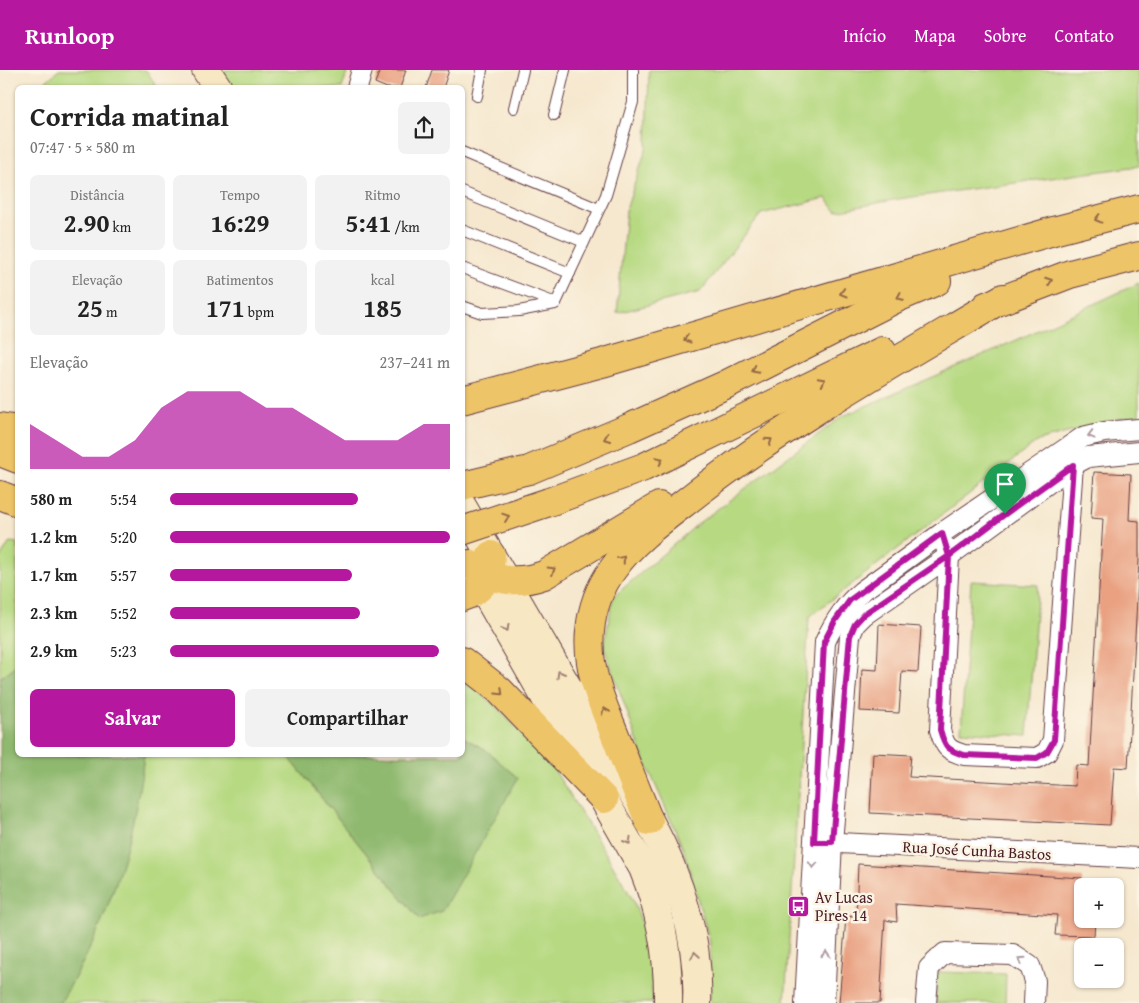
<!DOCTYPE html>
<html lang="pt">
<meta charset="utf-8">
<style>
:root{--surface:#fff;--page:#f2f2f2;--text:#222;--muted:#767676;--accent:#b5179e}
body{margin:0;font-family:"Gentium Book Plus",serif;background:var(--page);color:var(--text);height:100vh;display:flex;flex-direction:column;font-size:19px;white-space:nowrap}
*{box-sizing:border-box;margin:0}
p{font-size:16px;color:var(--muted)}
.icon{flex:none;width:28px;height:28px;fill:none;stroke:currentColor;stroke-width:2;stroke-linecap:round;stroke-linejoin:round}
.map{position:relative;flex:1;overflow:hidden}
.panel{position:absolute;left:15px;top:15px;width:450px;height:672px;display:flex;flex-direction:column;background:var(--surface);border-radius:8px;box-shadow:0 1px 4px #0004}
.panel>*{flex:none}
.buttons{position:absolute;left:1074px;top:808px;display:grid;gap:10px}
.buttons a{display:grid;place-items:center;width:50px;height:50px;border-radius:8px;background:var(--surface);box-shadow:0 1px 4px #0004;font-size:25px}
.pin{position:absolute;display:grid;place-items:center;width:42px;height:42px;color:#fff;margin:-51px -21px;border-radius:50% 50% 50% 0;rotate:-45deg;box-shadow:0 0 5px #0007}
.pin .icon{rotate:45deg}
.round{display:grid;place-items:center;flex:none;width:52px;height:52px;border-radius:8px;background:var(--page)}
.overview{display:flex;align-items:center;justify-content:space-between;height:85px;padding:0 15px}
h1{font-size:28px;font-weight:700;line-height:38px}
.stats{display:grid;grid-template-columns:repeat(3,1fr);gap:8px;height:85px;padding:5px 15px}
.stats div{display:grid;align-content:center;border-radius:8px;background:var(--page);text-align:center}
.stats b{font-size:25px;font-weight:700}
.stats small{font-size:14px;font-weight:400}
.stats p{font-size:14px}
.chart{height:140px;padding:10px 15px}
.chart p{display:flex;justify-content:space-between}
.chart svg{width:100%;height:90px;margin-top:5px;fill:var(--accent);opacity:.7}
.cta{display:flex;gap:10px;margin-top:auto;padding:10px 15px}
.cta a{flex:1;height:58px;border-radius:8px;background:var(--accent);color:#fff;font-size:20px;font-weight:700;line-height:58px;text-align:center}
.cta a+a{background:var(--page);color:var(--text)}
ul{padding:0 15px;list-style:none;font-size:16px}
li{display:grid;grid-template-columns:80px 60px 1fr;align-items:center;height:38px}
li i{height:12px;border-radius:6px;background:var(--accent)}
header{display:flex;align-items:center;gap:30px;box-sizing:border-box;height:70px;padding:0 25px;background:var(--accent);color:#fff}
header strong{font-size:24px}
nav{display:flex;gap:28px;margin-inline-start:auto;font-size:18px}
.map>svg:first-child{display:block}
.green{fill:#b6d981;stroke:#807c56}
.forest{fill:#90b96f;stroke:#6d6c4d}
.building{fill:#e9a182}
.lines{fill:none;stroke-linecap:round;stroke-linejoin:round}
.lane-casing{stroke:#643d44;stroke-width:12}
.street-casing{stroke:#643d44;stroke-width:22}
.secondary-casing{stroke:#643d44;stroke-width:30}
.highway-casing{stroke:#643d44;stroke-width:30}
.lane{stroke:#fff;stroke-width:10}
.street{stroke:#fff;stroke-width:20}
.secondary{stroke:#f8e7c3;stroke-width:28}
.highway{stroke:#eec469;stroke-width:28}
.highway-bridge-casing{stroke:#643d44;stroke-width:30;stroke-linecap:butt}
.highway-bridge{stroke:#eec469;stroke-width:28}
.oneway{stroke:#946947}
.oneway2{stroke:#ae9aa0}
.oneway3{stroke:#a18377}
.route-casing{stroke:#fff;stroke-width:10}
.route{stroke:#b5179e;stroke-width:6}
.labels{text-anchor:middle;stroke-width:5;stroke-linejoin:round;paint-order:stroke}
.street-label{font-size:16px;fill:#4a1f2b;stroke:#fcf5e5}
.poi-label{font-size:16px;fill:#4a1f2b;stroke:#fcf5e5;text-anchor:start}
</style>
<header>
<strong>Runloop</strong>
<nav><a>Início</a><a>Mapa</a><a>Sobre</a><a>Contato</a></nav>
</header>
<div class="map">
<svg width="1139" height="933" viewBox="0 0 1139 933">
<rect width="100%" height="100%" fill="#fcf5e5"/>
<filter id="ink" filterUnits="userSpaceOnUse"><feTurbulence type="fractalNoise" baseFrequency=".02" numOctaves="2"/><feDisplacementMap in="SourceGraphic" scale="10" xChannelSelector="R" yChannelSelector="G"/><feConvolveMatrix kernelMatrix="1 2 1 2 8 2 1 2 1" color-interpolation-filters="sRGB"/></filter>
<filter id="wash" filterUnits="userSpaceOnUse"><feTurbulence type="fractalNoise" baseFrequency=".0096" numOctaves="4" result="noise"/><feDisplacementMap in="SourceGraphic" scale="20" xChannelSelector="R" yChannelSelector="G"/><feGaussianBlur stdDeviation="1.12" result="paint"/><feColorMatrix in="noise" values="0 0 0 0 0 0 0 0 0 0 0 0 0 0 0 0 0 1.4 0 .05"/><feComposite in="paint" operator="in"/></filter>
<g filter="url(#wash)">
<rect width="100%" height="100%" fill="#f6e8cf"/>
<g class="green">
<polygon points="59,0 146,0 157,17 39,17"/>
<polygon points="216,0 348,0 342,18 228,17"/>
<polygon points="649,0 1139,0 1139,96 898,129 836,141 826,128 761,144 700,222 617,243 626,140 647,76"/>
<polygon points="1139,213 1139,346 1117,349 1038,371 809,547 785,933 710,933 710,872 683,778 642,684 604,577 613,527 700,452 843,346 1019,269"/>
<polygon points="10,472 17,473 17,595 0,608 0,488"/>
<polygon points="971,511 1038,515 1027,666 961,661"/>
<path d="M 463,610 L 497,637 L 555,701 L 611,792 L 633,830 L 649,871 L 653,933 L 60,933 C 108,856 132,774 144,685 L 287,685 L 419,849 L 486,680 L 463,667 Z"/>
<polygon points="936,902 1006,904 1005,933 936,933"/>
</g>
<g class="forest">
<path d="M 17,595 L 18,685 L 144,685 C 134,773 106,858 60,933 L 0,933 L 0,608 Z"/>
<polygon points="463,667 486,680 518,708 442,841 419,849 287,685 462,685"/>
</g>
<g id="blocks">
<g class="building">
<polygon points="380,0 406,0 400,18 387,18 375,13"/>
<polygon points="432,0 449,0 443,18 426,18"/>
<polygon points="1094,402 1131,404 1129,450 1139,451 1139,491 1128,698 1114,697 1110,755 870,743 873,683 911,685 909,707 930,708 1075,716 1076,695 1089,696 1103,449 1091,448"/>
<polygon points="879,554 921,557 918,602 902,601 899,643 860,641 862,599 877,600"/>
<polygon points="858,794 1082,808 1082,849 1095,849 1094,866 1055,865 1057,845 896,834 897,852 885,850 880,933 839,933 846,847 856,846"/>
</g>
</g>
</g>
<g filter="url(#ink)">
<use href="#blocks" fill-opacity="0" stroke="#643d44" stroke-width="1"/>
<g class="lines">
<defs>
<g id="lane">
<polyline points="477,26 482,0"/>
<polyline points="514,38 523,0"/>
<polyline points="554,45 565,0"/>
<polyline points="462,82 599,139"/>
<polyline points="462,122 584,172"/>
<polyline points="462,160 570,203"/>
<polyline points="462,198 556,233"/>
<polyline points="556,233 606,125 633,32 633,0"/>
<polyline points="462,236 482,243 519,241 555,234"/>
</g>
<g id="street">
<polyline points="357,18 362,0"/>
<path d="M 946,477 L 949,486 L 940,660 C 945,677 947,680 964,685 L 1037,688 L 1047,682 L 1053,670 L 1073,395"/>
<polyline points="819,772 1139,788"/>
<path d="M 805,933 L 825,572 C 834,552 845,535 862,521 L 942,463 L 1083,367 L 1104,362 L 1139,359"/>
<polyline points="824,933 832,772 850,566 855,554 864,545 949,486 1073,395 1088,387 1139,382"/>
<polyline points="926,933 929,898 945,883 1013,885 1030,896 1035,911 1034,933"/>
</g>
<g id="secondary">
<polyline points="206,0 218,18"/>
<path d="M 462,436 C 504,508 546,580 588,652 C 607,686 631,718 650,752 C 679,807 700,871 697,933"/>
<path d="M 470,496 L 643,798 C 661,842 669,885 668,933"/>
</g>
<g id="highway">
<polyline points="986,236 1070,204 1139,186"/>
<polyline points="462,330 602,293 1057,160 1139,139"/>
<polyline points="0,357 18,360"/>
<polyline points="0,382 18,389"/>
<polyline points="462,416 529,400 629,358 725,315 895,229 937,211"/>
<polyline points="0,425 18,432"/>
<polyline points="549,432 644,397 882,281"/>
<path d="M 469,494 C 494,511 515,515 544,505 L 659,436"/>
<path d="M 462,527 C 483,521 491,506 491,485"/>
<polyline points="462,591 499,620 604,729"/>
<path d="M 649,751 C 638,724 627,697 617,670 C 603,635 586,600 590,561 C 592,538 600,517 613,499 C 635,468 668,446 697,423 C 793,349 899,290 1003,228"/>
</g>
</defs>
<use href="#lane" class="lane-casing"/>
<use href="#street" class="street-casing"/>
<use href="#secondary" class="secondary-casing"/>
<use href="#highway" class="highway-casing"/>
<use href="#lane" class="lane"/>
<use href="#street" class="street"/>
<use href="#secondary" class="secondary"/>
<use href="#highway" class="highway"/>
<defs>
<polyline id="highway-bridge" points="462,461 549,432"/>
</defs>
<use href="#highway-bridge" class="highway-bridge-casing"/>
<use href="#highway-bridge" class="highway-bridge"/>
</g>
<defs><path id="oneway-chevron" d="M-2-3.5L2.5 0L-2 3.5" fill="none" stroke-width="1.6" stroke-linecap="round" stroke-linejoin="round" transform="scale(1.25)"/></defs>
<g class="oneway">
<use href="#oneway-chevron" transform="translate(1098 149) rotate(166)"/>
<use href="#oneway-chevron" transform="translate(1049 211) rotate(-20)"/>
<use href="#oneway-chevron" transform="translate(843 223) rotate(164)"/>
<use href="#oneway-chevron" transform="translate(900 227) rotate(156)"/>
<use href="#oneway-chevron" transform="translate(687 269) rotate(164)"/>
<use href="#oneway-chevron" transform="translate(755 300) rotate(153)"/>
<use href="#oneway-chevron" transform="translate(822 311) rotate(-27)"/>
<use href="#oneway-chevron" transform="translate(607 368) rotate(158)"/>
<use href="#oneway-chevron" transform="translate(769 371) rotate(-34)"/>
<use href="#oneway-chevron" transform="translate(660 390) rotate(-26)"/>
<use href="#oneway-chevron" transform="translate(506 447) rotate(-19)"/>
<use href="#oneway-chevron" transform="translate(622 489) rotate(-50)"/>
<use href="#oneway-chevron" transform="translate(552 500) rotate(-31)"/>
<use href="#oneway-chevron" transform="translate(500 622) rotate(44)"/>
<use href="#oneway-chevron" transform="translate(605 641) rotate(-112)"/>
</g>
<g class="oneway2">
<use href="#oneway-chevron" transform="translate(1091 365) rotate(165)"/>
<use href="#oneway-chevron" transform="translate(813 795) rotate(93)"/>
<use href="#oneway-chevron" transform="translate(826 884) rotate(-87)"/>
<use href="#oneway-chevron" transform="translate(1021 890) rotate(-147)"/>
</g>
<g class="oneway3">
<use href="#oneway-chevron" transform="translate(506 558) rotate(60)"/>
<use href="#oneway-chevron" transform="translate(560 604) rotate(-120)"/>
<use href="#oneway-chevron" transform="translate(628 771) rotate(60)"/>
<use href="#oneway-chevron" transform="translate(695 885) rotate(-99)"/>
</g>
</g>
<g class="lines" filter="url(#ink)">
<defs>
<path id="route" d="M 1005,444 L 949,486 L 942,463 L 850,530 L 835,551 L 824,572 L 814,772 L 832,772 L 850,566 L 855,554 L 864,544 L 949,486 L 940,660 C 945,677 947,680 964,685 L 1037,688 L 1047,682 L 1054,670 L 1073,395 L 1005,444"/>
</defs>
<use href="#route" class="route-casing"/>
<use href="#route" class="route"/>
</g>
<defs>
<symbol id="bus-square" viewBox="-11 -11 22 22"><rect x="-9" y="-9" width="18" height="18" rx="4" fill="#b5179e" stroke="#fcf5e5"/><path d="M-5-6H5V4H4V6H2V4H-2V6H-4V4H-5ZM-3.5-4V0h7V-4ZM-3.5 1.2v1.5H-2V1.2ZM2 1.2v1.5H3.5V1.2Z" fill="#fff"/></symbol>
</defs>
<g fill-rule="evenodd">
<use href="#bus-square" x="786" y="824" width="25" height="25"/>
</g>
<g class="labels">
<g class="street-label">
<text transform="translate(977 780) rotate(3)" y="6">Rua José Cunha Bastos</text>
</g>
<g class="poi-label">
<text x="815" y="833">Av Lucas<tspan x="815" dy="18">Pires 14</tspan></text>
</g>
</g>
</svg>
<div class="buttons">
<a>+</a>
<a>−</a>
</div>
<div class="pin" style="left:1005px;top:444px;background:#1e9e55"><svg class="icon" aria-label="arrive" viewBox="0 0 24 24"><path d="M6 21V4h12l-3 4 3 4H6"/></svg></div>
<section class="panel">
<div class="overview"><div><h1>Corrida matinal</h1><p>07:47 · 5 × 580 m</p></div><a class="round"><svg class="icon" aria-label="share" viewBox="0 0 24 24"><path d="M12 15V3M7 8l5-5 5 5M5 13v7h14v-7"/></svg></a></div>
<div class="stats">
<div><p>Distância</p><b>2.90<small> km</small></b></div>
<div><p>Tempo</p><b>16:29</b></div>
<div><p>Ritmo</p><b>5:41<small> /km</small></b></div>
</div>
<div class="stats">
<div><p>Elevação</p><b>25<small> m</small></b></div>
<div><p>Batimentos</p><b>171<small> bpm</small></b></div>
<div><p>kcal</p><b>185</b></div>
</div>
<div class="chart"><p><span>Elevação</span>237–241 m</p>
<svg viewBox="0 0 160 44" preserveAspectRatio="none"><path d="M0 44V22L10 30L20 38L30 38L40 30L50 14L60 6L70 6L80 6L90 14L100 14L110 22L120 30L130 30L140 30L150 22L160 22V44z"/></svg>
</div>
<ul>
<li><b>580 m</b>5:54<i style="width:67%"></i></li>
<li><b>1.2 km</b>5:20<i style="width:100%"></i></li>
<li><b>1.7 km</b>5:57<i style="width:65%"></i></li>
<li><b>2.3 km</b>5:52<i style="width:68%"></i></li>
<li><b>2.9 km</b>5:23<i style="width:96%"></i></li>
</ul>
<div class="cta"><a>Salvar</a><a>Compartilhar</a></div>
</section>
</div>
